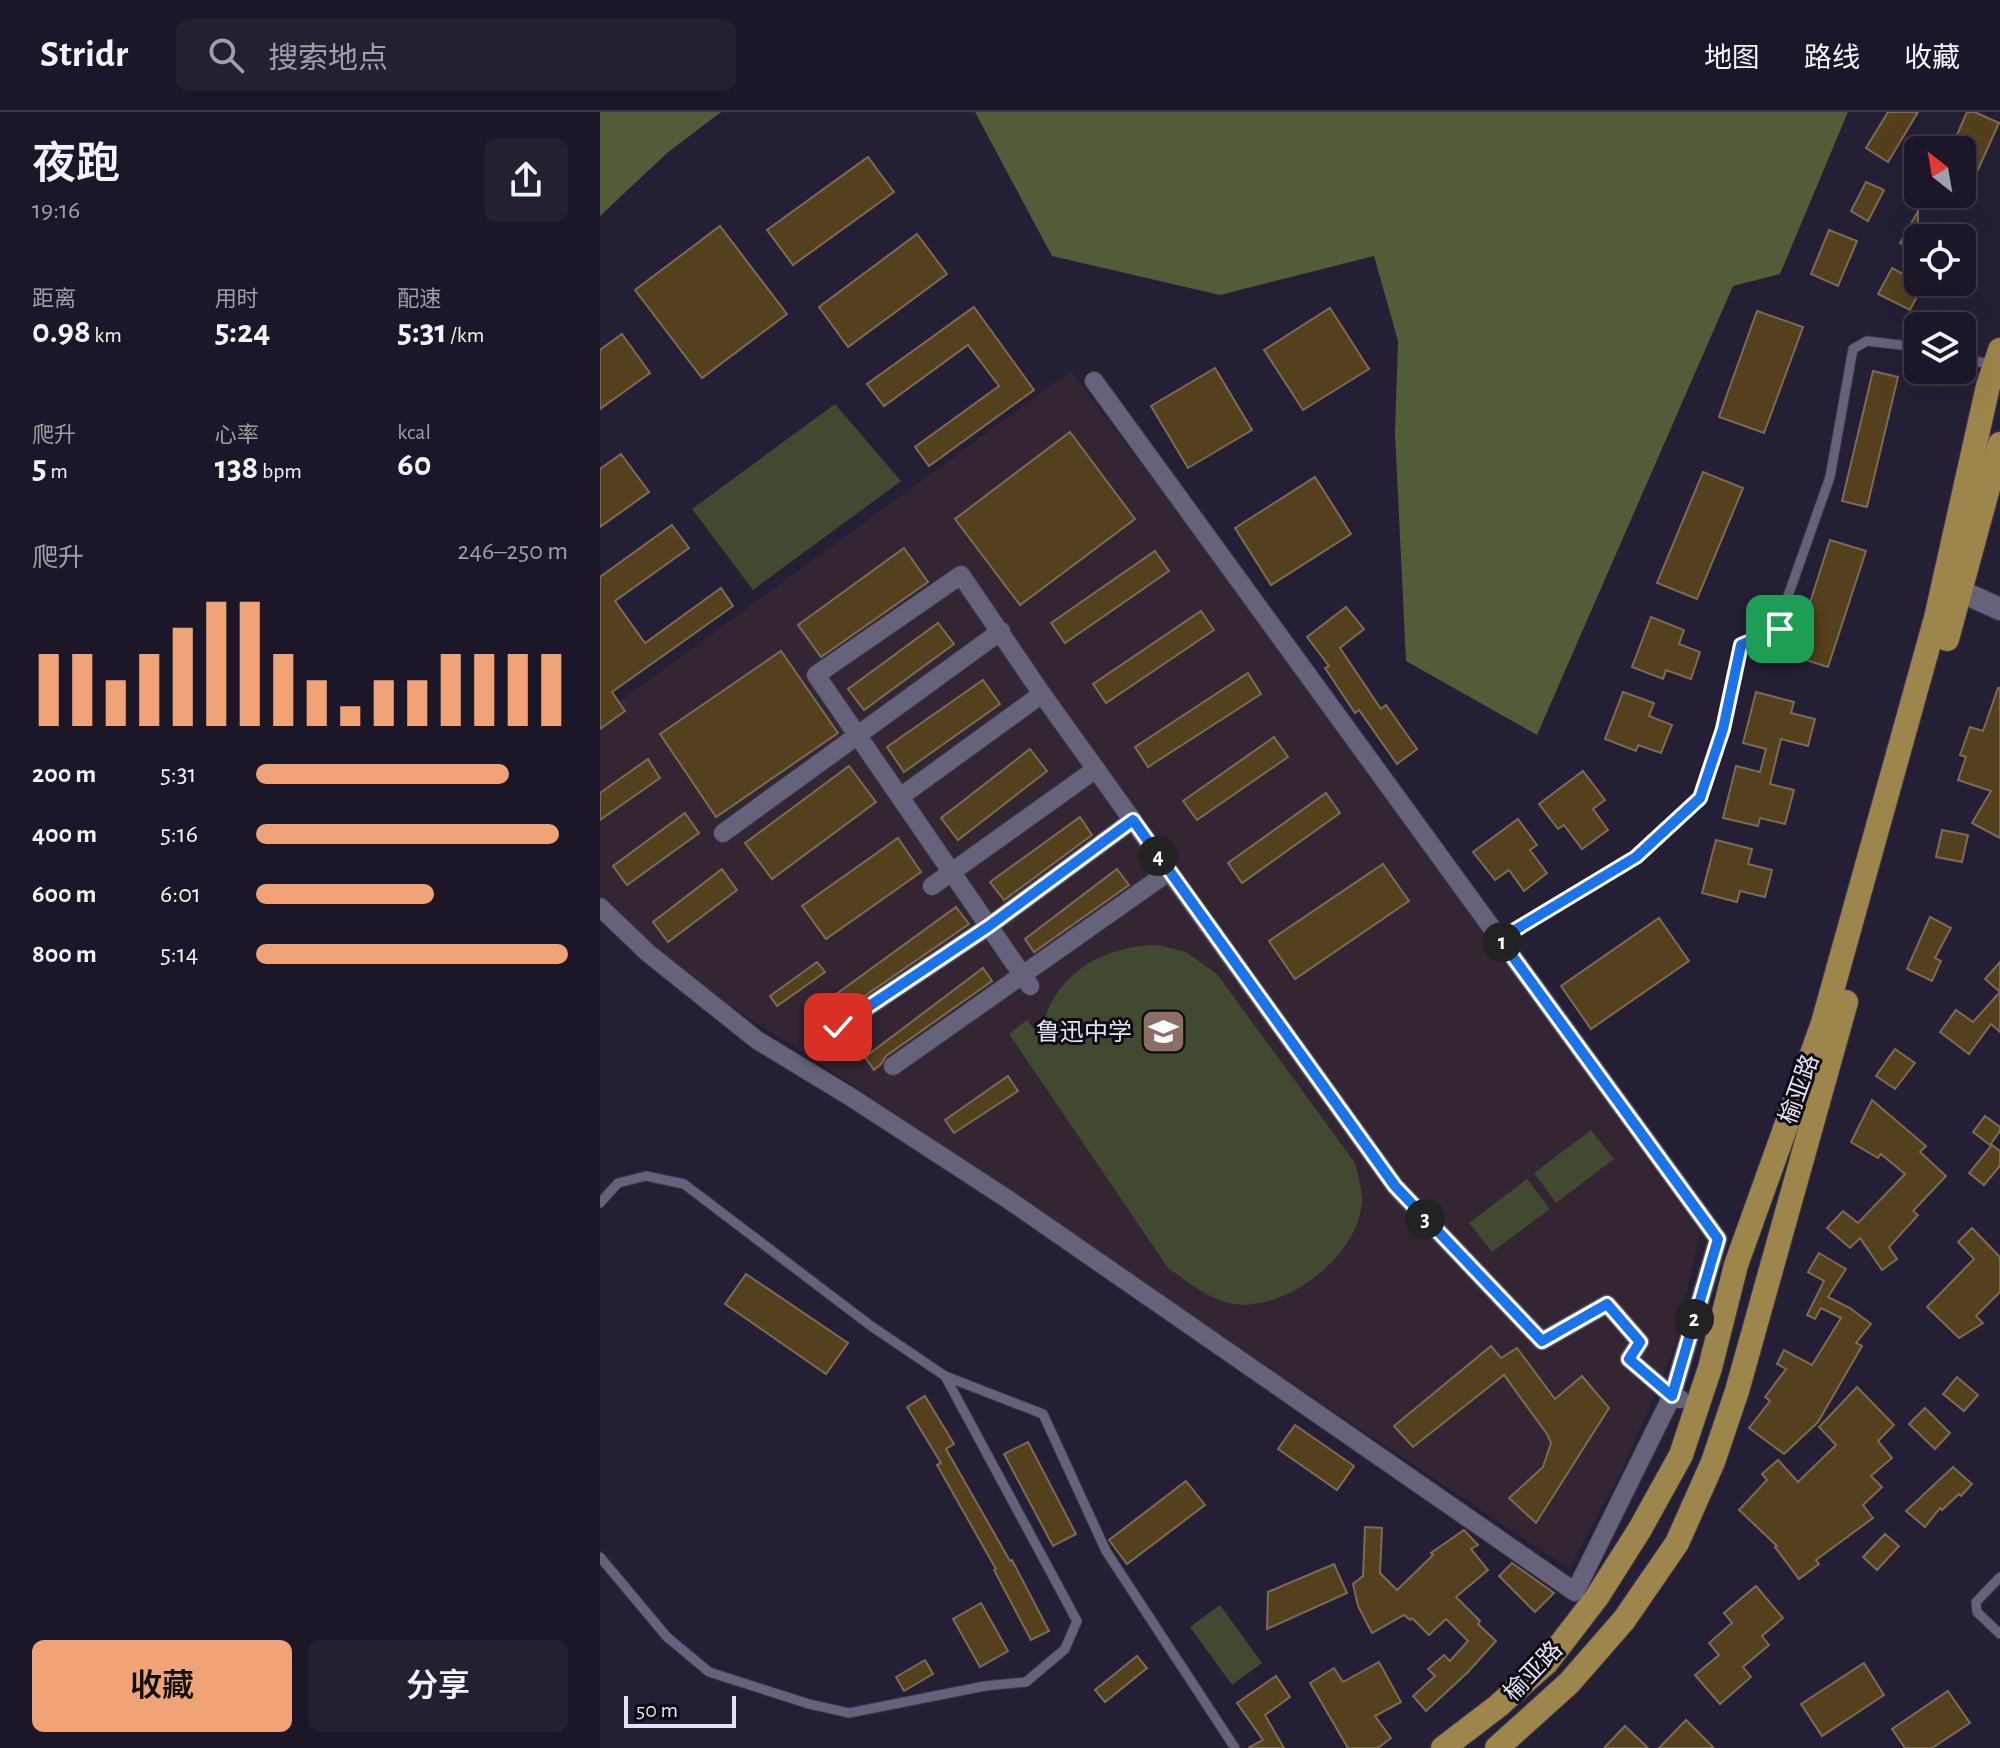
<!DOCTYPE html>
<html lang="zh">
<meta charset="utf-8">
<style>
:root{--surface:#1c1728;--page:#252030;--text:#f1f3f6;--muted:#a09fa8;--line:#3a3645;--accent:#efa377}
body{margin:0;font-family:"Alegreya Sans","Noto Sans SC",sans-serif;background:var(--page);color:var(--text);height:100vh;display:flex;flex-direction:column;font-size:30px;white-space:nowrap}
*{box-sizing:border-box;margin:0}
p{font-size:26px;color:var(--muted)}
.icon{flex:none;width:44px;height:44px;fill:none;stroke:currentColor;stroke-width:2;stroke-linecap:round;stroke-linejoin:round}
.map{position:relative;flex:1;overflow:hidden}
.details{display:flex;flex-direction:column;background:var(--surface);width:600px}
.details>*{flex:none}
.needle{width:52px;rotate:329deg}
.controls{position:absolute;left:1304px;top:24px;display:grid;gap:16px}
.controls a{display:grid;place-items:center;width:72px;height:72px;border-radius:12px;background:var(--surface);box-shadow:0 8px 32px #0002,0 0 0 2px var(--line);font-size:40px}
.scale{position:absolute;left:24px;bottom:20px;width:112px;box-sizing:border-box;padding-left:8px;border:4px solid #e5e2f1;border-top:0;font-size:22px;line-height:28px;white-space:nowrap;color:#e5e2f1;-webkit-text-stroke:6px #0d0b14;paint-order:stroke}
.pin{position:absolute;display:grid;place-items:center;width:68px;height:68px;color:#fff;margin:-34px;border-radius:16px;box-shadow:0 4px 12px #0006}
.km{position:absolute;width:40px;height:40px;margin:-20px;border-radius:50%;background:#222;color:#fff;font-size:22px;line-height:40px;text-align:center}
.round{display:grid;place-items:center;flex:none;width:84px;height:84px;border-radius:12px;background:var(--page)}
.headline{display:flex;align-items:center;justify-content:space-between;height:136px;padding:0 32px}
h1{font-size:44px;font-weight:600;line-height:60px}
.figures{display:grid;grid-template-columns:repeat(3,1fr);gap:12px;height:136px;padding:8px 32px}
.figures div{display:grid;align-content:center}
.figures b{font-size:34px;font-weight:600}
.figures small{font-size:22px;font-weight:400}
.figures p{font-size:22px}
.chart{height:224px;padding:16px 32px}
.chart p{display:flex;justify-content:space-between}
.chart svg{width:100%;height:144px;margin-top:8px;stroke:var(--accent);stroke-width:6}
.action{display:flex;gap:16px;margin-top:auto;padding:16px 32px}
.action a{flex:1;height:92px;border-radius:12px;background:var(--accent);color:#111;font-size:32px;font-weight:600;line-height:92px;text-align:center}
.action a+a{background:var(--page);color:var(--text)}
ul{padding:0 32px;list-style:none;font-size:26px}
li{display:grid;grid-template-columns:128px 96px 1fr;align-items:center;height:60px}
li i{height:20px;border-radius:10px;background:var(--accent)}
header{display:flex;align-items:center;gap:48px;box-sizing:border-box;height:112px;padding:0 40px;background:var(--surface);border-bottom:2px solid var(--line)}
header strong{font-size:38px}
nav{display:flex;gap:44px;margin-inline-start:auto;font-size:28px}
.search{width:560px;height:72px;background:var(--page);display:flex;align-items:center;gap:20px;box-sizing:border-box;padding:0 28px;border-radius:12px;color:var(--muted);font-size:30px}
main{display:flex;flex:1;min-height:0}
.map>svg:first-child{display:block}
.education{fill:#332532}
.green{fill:#414931}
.forest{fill:#515d39}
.building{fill:#54401d;stroke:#7a6b54;stroke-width:2}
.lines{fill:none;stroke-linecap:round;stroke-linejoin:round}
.service-casing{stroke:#3d394b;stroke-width:11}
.minor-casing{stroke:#3d394b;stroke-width:20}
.tertiary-casing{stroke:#3d394b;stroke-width:24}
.trunk-casing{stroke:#3d394b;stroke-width:26}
.service{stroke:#67627b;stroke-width:9}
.minor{stroke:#67627b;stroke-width:18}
.tertiary{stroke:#67627b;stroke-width:22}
.trunk{stroke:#9c864b;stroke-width:24}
.route-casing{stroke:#fff;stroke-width:16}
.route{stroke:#1a73e8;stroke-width:10}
.labels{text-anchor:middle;stroke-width:6;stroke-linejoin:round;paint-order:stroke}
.poi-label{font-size:24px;fill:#e5e2f1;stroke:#0d0b14;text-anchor:end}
.street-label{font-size:24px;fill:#e5e2f1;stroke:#0d0b14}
</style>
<header>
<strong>Stridr</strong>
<div class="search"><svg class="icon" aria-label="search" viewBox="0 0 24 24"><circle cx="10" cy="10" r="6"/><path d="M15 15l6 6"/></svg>搜索地点</div>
<nav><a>地图</a><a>路线</a><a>收藏</a></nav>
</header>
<main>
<section class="details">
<div class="headline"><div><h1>夜跑</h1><p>19:16</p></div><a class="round"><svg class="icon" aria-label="share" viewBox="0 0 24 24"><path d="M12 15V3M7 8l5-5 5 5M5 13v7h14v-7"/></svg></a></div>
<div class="figures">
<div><p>距离</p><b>0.98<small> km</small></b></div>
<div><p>用时</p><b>5:24</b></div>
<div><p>配速</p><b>5:31<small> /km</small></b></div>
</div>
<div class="figures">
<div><p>爬升</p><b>5<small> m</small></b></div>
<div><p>心率</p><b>138<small> bpm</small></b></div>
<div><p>kcal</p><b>60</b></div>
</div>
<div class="chart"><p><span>爬升</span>246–250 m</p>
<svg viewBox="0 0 160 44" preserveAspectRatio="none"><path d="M5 44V22M15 44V22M25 44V30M35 44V22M45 44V14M55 44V6M65 44V6M75 44V22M85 44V30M95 44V38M105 44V30M115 44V30M125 44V22M135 44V22M145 44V22M155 44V22"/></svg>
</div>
<ul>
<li><b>200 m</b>5:31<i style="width:81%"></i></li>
<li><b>400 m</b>5:16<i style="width:97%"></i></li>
<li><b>600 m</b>6:01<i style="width:57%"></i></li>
<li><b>800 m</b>5:14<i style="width:100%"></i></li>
</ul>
<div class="action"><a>收藏</a><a>分享</a></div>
</section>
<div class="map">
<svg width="1400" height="1636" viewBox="0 0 1400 1636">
<rect width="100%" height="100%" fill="#251f35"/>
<polygon class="education" points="471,259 589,415 1100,1121 1072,1243 1022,1358 969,1457 492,1137 270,984 73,857 0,788 0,604"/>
<g class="green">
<polygon points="235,292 301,369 153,478 92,397"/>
<path d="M 558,833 L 586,840 L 617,862 L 755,1051 C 760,1071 765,1086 759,1106 C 745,1155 673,1207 622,1189 C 602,1182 585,1168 568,1156 L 409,922 L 427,908 L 440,925 C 449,866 500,833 558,833 Z"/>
<polygon points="991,1018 1014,1047 956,1091 934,1061"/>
<polygon points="927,1067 950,1097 892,1140 869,1111"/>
<polygon points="620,1493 662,1551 632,1573 590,1515"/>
</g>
<g class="forest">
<polygon points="0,0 121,0 67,41 0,104"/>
<polygon points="375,0 1248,0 1180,162 1133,174 937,623 806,549 795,321 798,229 774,144 620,183 452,144"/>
</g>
<g class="building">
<polygon points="1288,0 1318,0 1288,50 1266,36"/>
<polygon points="1367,0 1375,0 1399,11 1362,93 1362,28 1356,25"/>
<polygon points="268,45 294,80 193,153 167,118"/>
<polygon points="1266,70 1284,78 1268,109 1251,99"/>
<polygon points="1318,99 1318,113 1341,126 1318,126 1318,141 1300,131"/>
<polygon points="120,114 187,202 102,266 35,178"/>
<polygon points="1229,118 1257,129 1238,174 1211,162"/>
<polygon points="317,122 347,162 248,235 219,195"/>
<polygon points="1292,156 1323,173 1310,198 1278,182"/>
<polygon points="374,195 434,278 329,354 315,335 399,274 368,233 284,294 267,272"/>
<polygon points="730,196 769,257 703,298 664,238"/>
<polygon points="1157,199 1203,215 1164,321 1119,305"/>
<polygon points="22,222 50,261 0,297 0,238"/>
<polygon points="615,256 652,318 588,356 551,294"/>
<polygon points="1273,259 1298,265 1267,395 1242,389"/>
<polygon points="470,320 535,407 420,493 355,407"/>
<polygon points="21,342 49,380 0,415 0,357"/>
<polygon points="1103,360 1143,376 1097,487 1057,471"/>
<polygon points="715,365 751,422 671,473 635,416"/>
<polygon points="72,413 89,436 15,489 45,531 121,476 133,494 12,580 25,599 0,617 0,465"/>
<polygon points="1230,428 1266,439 1228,555 1193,544"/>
<polygon points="304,436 328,470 221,545 198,513"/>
<polygon points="555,439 569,459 465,531 451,511"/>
<polygon points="746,495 764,517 740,536 781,597 786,593 817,637 797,652 759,598 755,601 725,556 729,554 707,525"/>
<polygon points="601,499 614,518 506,591 493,572"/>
<polygon points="1051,505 1084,518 1079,532 1100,540 1091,567 1066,558 1063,567 1032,555"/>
<polygon points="338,511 354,532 264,598 248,577"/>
<polygon points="181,539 238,621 116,705 60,622"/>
<polygon points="648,561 661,582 548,655 535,635"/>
<polygon points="383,568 400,592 304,660 287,635"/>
<polygon points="1398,576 1400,576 1400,726 1372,711 1391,679 1358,668 1366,645 1360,643 1370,615 1383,619"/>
<polygon points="1023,580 1054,591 1049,604 1072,613 1061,641 1038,633 1036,639 1005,627"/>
<polygon points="1156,580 1194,590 1191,601 1215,607 1208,634 1181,627 1170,672 1194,678 1185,712 1160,706 1158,714 1123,706 1136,654 1160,660 1166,637 1143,631"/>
<polygon points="674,625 688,645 597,708 583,689"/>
<polygon points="430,637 447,659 358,728 341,706"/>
<polygon points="48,647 60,666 0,708 0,681"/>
<polygon points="249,654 276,690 172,767 145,731"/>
<polygon points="983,659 1005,688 993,697 1008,718 982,737 964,713 958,717 939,692"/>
<polygon points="726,681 740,701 642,771 628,751"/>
<polygon points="85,701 99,721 27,773 13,754"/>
<polygon points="480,705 492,723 404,788 390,770"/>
<polygon points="918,707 937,733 930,738 947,761 924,779 909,758 895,768 873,740"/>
<polygon points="1342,718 1368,723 1362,750 1336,745"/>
<polygon points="298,726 321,760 226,827 202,794"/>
<polygon points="1116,728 1152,737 1148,752 1172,758 1165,785 1140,779 1137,790 1102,781"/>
<polygon points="783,752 809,789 695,867 669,829"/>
<polygon points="122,757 137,778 68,830 53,810"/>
<polygon points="517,757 529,773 434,840 425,827"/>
<polygon points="356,795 369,812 227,910 217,896"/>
<polygon points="1330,805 1351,816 1335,846 1341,849 1332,869 1307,857"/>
<polygon points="1059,806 1089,849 991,917 961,874"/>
<polygon points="217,850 225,860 177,894 170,884"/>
<polygon points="1400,850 1400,920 1391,912 1369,942 1340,920 1356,898 1373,910 1400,880 1385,867"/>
<polygon points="383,856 392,869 286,944 281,952 274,958 265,945"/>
<polygon points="1295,937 1315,951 1295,977 1276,964"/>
<polygon points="408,964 418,979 354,1021 345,1008"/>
<polygon points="1272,988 1326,1034 1320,1040 1346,1064 1313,1099 1318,1103 1289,1135 1297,1147 1282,1158 1260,1126 1250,1136 1227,1116 1243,1099 1258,1111 1305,1062 1281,1042 1278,1046 1251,1030"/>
<polygon points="1385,1004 1400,1015 1400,1019 1390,1033 1373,1020"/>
<polygon points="1392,1033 1400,1039 1400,1054 1384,1073 1369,1061"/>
<polygon points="1372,1116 1400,1145 1400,1180 1376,1204 1383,1211 1359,1226 1327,1195 1374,1147 1358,1130"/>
<polygon points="1219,1141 1246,1157 1228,1185 1250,1196 1271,1212 1256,1231 1262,1234 1218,1310 1184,1342 1149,1316 1170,1289 1165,1285 1186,1257 1177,1252 1184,1238 1212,1253 1241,1206 1221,1196 1215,1207 1207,1203 1224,1169 1208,1160"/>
<polygon points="146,1162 248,1231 226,1262 125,1192"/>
<polygon points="891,1234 901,1246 917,1236 955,1287 982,1264 1009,1296 936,1411 909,1386 943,1355 951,1331 947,1322 904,1263 813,1335 794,1314"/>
<polygon points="1357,1265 1378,1283 1364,1299 1343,1282"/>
<polygon points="1257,1275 1294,1313 1278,1329 1292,1346 1271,1364 1282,1375 1263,1393 1273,1406 1216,1448 1219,1452 1199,1467 1175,1435 1177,1434 1139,1398 1167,1368 1162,1362 1178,1348 1198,1370 1236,1333 1219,1315"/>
<polygon points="325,1284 354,1332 346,1337 410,1449 412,1448 449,1519 431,1528 394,1458 396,1457 337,1353 341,1351 307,1295"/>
<polygon points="1325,1296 1350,1321 1335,1337 1309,1312"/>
<polygon points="695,1313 754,1354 737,1378 678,1337"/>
<polygon points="428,1330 476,1422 453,1434 404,1342"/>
<polygon points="1353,1355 1372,1372 1361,1384 1359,1382 1342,1398 1340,1396 1325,1415 1306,1399"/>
<polygon points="586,1369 605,1393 527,1452 509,1428"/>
<polygon points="765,1415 782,1416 780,1461 797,1478 833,1443 831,1441 864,1418 878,1433 871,1437 888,1458 856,1485 880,1509 878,1512 896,1529 868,1560 826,1599 813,1584 835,1564 828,1557 844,1543 850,1549 868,1529 846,1507 829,1523 812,1506 810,1508 804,1503 772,1521 758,1494 753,1472 763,1464"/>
<polygon points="1285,1422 1299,1434 1277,1458 1263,1445"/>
<polygon points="912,1451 954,1481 935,1500 899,1464"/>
<polygon points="734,1452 747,1481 667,1517 668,1480"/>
<polygon points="1156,1474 1183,1506 1162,1524 1169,1533 1143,1555 1151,1565 1120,1592 1095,1563 1119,1543 1109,1531 1132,1511 1124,1501"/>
<polygon points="381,1491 408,1539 380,1555 353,1507"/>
<polygon points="537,1544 547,1556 505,1590 495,1578"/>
<polygon points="325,1548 333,1562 304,1579 296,1565"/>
<polygon points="779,1550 801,1590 775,1604 791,1626 778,1636 748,1636 710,1571 734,1556 743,1570"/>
<polygon points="1264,1551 1284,1583 1222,1624 1201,1592"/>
<polygon points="676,1564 690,1585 665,1603 684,1636 648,1636 663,1628 637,1591"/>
<polygon points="1348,1579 1370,1611 1332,1636 1305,1636 1292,1617"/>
<polygon points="1086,1608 1114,1636 1059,1636"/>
<polygon points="1025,1614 1048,1636 1004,1636"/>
</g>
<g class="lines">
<defs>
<g id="service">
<polyline points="1362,247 1392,252"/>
<polyline points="900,827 1036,745 1100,686 1123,617 1141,533 1180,517 1188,484 1230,365 1253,237 1267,229 1318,235"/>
<polyline points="0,1091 18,1071 46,1064 84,1072 271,1214 345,1264 443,1302 506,1439 635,1636"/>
<polyline points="0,1445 67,1525 109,1560 209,1592 249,1601 385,1574 426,1570 465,1537 477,1509 345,1264"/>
<polyline points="1400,1465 1376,1490 1377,1500 1400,1522"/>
</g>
<g id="minor">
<polyline points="494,269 1118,1127 1072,1284 1080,1287"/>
<polyline points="300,685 442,582"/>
<polyline points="123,721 401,519"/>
<polyline points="332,774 496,657"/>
<polyline points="0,795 48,841 157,928 254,987 409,1088 975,1480 1072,1284 1029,1247 1040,1230 1007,1192 942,1229 795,1074 442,582 361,463 216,563 430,874"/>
<polyline points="238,915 389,814 533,708"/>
<polyline points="293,954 560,766"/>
</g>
<polyline id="tertiary" points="1360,479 1400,497"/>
<g id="trunk">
<polyline points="1347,527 1400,332"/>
<polyline points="843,1636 898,1594 947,1550 997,1485 1040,1417 1081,1343 1110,1256 1136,1153 1223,911 1336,506 1388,274 1400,238"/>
<polyline points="897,1636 969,1571 1024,1508 1077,1431 1113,1350 1137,1279 1246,890"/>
</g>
</defs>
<use href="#service" class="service-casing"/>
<use href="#minor" class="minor-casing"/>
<use href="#tertiary" class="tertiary-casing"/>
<use href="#trunk" class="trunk-casing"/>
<use href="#service" class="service"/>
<use href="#minor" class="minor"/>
<use href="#tertiary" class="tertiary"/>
<use href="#trunk" class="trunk"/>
</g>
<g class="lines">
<defs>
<polyline id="route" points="238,915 389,814 533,708 795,1074 942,1229 1007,1192 1040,1230 1029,1247 1072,1284 1118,1127 900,827 1036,745 1100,686 1123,617 1141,533 1180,517"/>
</defs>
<use href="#route" class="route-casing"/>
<use href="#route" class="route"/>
</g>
<defs>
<symbol id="school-square" viewBox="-11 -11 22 22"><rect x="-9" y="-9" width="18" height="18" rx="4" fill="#8d6e63" stroke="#0d0b14"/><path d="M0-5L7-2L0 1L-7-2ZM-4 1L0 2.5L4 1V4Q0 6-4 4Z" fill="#fff"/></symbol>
</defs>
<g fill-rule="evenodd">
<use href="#school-square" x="538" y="894" width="51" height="51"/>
</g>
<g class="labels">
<g class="poi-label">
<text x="532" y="928">鲁迅中学</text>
</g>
<g class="street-label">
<text transform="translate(1199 977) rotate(-70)" y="8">榆亚路</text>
<text transform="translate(933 1559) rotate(-46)" y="8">榆亚路</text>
</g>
</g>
</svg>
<div class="controls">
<a><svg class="needle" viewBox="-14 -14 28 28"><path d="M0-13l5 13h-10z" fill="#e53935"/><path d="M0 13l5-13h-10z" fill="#a09fa8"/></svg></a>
<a><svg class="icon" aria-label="locate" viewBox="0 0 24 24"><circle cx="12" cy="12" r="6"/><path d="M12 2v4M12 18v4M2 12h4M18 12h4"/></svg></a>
<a><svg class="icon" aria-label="layers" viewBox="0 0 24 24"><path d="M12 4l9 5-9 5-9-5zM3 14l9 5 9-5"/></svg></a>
</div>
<div class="scale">50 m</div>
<div class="pin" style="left:1180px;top:517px;background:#1e9e55"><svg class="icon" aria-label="arrive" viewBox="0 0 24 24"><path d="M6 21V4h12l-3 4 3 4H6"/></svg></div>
<div class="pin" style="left:238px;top:915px;background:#d93025"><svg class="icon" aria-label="check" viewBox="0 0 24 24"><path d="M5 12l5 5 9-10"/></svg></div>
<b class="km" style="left:902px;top:830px">1</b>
<b class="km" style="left:1094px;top:1207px">2</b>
<b class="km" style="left:825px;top:1107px">3</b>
<b class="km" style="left:558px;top:744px">4</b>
</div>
</main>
